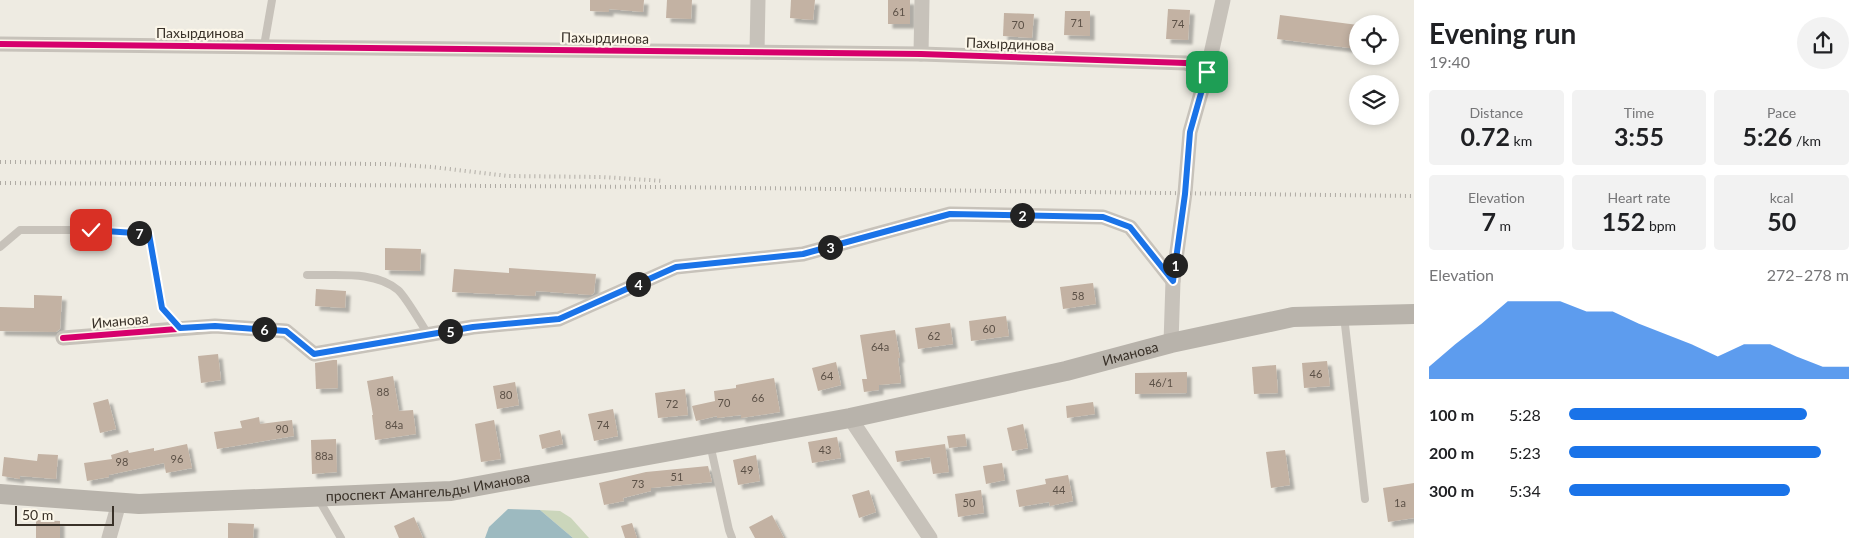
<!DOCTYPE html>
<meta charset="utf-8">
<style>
:root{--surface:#fff;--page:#f2f2f2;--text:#202124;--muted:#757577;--accent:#1a73e8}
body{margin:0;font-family:Lato,sans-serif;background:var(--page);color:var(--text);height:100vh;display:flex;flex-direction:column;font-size:19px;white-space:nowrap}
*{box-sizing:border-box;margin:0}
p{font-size:16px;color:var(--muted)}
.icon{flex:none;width:28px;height:28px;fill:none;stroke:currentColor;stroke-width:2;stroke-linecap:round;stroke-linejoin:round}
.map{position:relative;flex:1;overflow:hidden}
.drawer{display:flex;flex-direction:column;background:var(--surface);width:450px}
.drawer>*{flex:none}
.buttons{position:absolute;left:1349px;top:15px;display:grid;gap:10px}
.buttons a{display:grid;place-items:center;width:50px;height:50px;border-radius:50%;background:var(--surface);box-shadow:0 2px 8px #0003;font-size:25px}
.scale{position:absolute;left:15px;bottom:12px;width:99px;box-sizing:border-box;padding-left:5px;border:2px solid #393128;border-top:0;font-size:14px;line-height:18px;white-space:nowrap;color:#393128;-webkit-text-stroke:4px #fbf6e9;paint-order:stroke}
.pin{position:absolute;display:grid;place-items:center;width:42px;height:42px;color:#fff;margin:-21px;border-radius:10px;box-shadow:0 2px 8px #0006}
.km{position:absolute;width:25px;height:25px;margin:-12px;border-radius:50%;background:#222;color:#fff;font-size:14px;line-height:25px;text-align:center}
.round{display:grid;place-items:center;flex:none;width:52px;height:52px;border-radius:26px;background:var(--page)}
.overview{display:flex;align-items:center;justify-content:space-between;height:85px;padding:0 15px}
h1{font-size:28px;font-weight:700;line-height:38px}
.figures{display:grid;grid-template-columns:repeat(3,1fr);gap:8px;height:85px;padding:5px 15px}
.figures div{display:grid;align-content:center;border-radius:5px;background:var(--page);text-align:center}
.figures b{font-size:25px;font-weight:700}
.figures small{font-size:14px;font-weight:400}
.figures p{font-size:14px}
.chart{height:140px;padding:10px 15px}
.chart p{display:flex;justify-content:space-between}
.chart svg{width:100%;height:90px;margin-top:5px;fill:var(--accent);opacity:.7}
ul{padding:0 15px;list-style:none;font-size:16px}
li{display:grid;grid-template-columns:80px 60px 1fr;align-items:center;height:38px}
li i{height:12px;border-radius:6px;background:var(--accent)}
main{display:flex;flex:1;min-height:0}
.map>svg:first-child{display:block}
.green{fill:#cbd6bb}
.water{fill:#9dbac0}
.building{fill:#c3b2a3;filter:url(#shadow)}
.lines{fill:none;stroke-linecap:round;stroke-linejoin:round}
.lane{stroke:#c7c2ba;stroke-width:8}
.street{stroke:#c7c2ba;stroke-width:15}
.secondary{stroke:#b8b3ab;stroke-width:20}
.rail{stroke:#afaba4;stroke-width:4;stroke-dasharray:1 4;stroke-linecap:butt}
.cycleway-casing{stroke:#fbf6e9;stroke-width:9}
.cycleway{stroke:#d6006c;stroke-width:6}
.route-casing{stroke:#fff;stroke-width:10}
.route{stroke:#1a73e8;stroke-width:6}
.labels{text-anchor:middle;stroke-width:4.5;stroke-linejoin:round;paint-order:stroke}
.number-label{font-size:11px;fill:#5c5147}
.street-label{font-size:14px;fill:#393128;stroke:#fbf6e9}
</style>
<main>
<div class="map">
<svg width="1414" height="538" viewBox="0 0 1414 538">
<defs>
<filter id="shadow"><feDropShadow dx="4.5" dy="4.5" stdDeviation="1" flood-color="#0004"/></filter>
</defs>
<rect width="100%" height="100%" fill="#eeebe2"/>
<polygon class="green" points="540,510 560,511 571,518 589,538 573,538"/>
<polygon class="water" points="508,509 540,510 573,538 485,538 489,527"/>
<g class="building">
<polygon points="590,0 644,0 643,12 609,9 609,12 590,11"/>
<polygon points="667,0 692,0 691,19 666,18"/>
<polygon points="791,0 815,0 813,20 790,18"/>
<rect x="888" y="0" width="22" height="24"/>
<polygon points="1168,9 1190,10 1188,40 1166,39"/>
<polygon points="1065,11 1090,11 1090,36 1064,35"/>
<polygon points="1004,13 1034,14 1032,38 1003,36"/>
<polygon points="1280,15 1358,25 1358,49 1277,39"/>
<polygon points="385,248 421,249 420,271 385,270"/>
<polygon points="509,268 596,274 594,293 591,295 536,291 535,296 452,292 454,269 509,273"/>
<polygon points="1093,283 1096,304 1063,309 1060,287"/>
<polygon points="316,289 346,291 345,308 315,306"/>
<polygon points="34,295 62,296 60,329 56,332 0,331 0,307 34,308"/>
<polygon points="1006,316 1009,336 971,341 969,321"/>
<polygon points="950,323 953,344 918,349 915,328"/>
<polygon points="895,330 900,358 898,358 901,383 879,385 879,390 864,392 862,379 867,379 860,335"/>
<polygon points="218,354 221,380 201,383 198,356"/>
<polygon points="333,360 337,360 338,388 316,389 315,363"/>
<polygon points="1327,361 1330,386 1304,388 1302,363"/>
<polygon points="836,362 841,385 818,391 812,368"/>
<polygon points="1276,365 1278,393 1254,394 1252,367"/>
<polygon points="1187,372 1187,393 1135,394 1135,373"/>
<polygon points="393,376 399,411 413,410 416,434 375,440 372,415 373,415 367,381"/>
<polygon points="774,378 780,412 741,418 741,415 717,418 717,416 696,421 692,406 715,401 714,391 736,388 736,385"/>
<polygon points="515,382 519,405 497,409 493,386"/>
<polygon points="685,389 688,415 658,418 655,393"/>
<polygon points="108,399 116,429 100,433 93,403"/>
<polygon points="1093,402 1095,414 1067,418 1066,406"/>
<polygon points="613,409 618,436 594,441 588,414"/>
<polygon points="259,417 260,424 292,420 294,436 217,449 214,432 242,428 240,421"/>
<polygon points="494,420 501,459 481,462 475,424"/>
<polygon points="1023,424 1028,448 1012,451 1007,428"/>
<polygon points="560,430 563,444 542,449 539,435"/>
<polygon points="965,434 967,446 949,448 947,436"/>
<polygon points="837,437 841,458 812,463 808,442"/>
<polygon points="336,439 337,472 312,474 311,440"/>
<polygon points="187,444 192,468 166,473 164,463 109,475 109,477 87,481 84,463 112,459 111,455 128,450 129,453 154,448 154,451"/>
<polygon points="945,444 949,472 933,474 930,457 897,462 895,451"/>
<polygon points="1285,450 1290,485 1271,488 1266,452"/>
<polygon points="38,454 58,455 56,479 20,476 20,479 2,476 4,457 37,461"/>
<polygon points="756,455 760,481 738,485 733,460"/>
<polygon points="1002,463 1005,480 986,484 983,466"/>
<polygon points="708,466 712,482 651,488 651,491 623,498 624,501 604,505 599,483 646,472"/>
<polygon points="1068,475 1073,501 1050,506 1049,502 1019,507 1016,490 1046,484 1045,479"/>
<polygon points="1414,483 1414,518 1388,522 1383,488"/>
<polygon points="869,490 876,512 859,518 852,495"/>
<polygon points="981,490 984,513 958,517 955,494"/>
<polygon points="772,515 784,538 755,538 749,527"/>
<polygon points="414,517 423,538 399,538 394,526"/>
<polygon points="36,520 60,521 60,538 36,538"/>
<polygon points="228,523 254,524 253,538 228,538"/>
<polygon points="632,523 637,538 625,538 621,526"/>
</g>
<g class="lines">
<g class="lane">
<polyline points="264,46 272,0"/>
<polyline points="0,247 20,230 91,230 149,234 162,308 180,329"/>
<path d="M 307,275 C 336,276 374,270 398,290 C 406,297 421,324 428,334"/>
<polyline points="1344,316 1365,499"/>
<polyline points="710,444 729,530 732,538"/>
<polyline points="318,498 341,538"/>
</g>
<g class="street">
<polyline points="0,44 921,54 1186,63 1207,72"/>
<polyline points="757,52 758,0"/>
<polyline points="921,54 922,0"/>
<polyline points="63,338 215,326 286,331 314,354 473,327 559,319 676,267 803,254 950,214 1103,217 1130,227 1173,281"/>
<polyline points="1171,343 1173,281 1185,193 1190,132 1207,72 1223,0"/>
<polyline points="850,418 930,538"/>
<polyline points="109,538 119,503"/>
</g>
<path class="secondary" id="s1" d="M 0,494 L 139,504 L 451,491 L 850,418 L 1066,371 L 1171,343 L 1293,317 L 1414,314"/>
<g class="rail">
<polyline points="0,162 387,164 432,167 508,176 602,177 664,181"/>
<polyline points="0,183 666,187 1414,196"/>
</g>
<defs>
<g id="cycleway">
<polyline points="0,44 921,54 1186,63 1207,72"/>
<polyline points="63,338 215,326 286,331 314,354 473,327 559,319 676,267 803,254 950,214 1103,217 1130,227 1173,281"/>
</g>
</defs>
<use href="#cycleway" class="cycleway-casing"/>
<use href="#cycleway" class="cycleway"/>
</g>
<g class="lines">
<defs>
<polyline id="route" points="91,230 149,234 162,308 180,328 215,326 286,331 314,354 473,327 559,319 676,267 803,254 950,214 1103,217 1130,227 1173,281 1185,194 1190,132 1207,72"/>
</defs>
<use href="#route" class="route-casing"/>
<use href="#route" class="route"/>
</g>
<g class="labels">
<g class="number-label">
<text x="899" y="16">61</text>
<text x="1077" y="27">71</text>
<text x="1178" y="28">74</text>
<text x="1018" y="29">70</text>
<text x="1078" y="300">58</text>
<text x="989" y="333">60</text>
<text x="934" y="340">62</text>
<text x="880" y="351">64а</text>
<text x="1316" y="378">46</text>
<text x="827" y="380">64</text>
<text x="1161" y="387">46/1</text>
<text x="383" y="396">88</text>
<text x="506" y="399">80</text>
<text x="758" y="402">66</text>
<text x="724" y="407">70</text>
<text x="672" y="408">72</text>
<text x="394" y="429">84а</text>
<text x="603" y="429">74</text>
<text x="282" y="433">90</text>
<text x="825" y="454">43</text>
<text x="324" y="460">88а</text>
<text x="177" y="463">96</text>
<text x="122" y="466">98</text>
<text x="747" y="474">49</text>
<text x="677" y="481">51</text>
<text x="638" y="488">73</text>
<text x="1059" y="494">44</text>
<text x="969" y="507">50</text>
<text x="1400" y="507">1а</text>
</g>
<g class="street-label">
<text x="200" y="38">Пахырдинова</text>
<text transform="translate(605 38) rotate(1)" y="5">Пахырдинова</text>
<text transform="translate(1010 44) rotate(2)" y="5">Пахырдинова</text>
<text transform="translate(120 321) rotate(-5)" y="5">Иманова</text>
<text dy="5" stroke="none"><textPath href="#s1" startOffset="1145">Иманова</textPath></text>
<text dy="5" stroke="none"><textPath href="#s1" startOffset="429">проспект Амангельды Иманова</textPath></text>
</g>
</g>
</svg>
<div class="buttons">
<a><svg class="icon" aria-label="locate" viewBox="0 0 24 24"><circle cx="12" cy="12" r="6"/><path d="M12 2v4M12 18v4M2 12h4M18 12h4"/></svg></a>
<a><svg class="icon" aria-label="layers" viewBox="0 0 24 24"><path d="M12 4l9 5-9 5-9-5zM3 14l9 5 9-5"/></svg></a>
</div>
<div class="scale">50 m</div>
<div class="pin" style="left:1207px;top:72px;background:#1e9e55"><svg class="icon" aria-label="arrive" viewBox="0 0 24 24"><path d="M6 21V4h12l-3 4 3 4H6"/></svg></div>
<div class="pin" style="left:91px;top:230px;background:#d93025"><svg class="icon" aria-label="check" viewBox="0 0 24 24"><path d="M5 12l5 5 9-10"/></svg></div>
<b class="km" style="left:1175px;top:265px">1</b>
<b class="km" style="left:1022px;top:215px">2</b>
<b class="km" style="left:830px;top:247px">3</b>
<b class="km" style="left:638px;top:284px">4</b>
<b class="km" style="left:450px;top:331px">5</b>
<b class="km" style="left:264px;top:329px">6</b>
<b class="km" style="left:139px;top:233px">7</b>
</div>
<section class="drawer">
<div class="overview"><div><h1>Evening run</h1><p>19:40</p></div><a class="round"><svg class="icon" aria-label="share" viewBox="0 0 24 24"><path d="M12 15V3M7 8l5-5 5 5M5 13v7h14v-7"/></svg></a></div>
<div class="figures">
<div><p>Distance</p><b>0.72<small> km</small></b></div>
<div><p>Time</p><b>3:55</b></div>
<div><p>Pace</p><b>5:26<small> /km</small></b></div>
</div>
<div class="figures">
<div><p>Elevation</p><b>7<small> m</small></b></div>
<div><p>Heart rate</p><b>152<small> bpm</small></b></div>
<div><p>kcal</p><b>50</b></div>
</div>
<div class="chart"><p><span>Elevation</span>272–278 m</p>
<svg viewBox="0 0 160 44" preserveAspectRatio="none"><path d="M0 44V38L10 27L20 17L30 6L40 6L50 6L60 11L70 11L80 17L90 22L100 27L110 33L120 27L130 27L140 33L150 38L160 38V44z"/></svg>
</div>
<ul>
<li><b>100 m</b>5:28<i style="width:85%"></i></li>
<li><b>200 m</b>5:23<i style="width:90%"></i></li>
<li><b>300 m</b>5:34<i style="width:79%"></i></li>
</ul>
</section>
</main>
